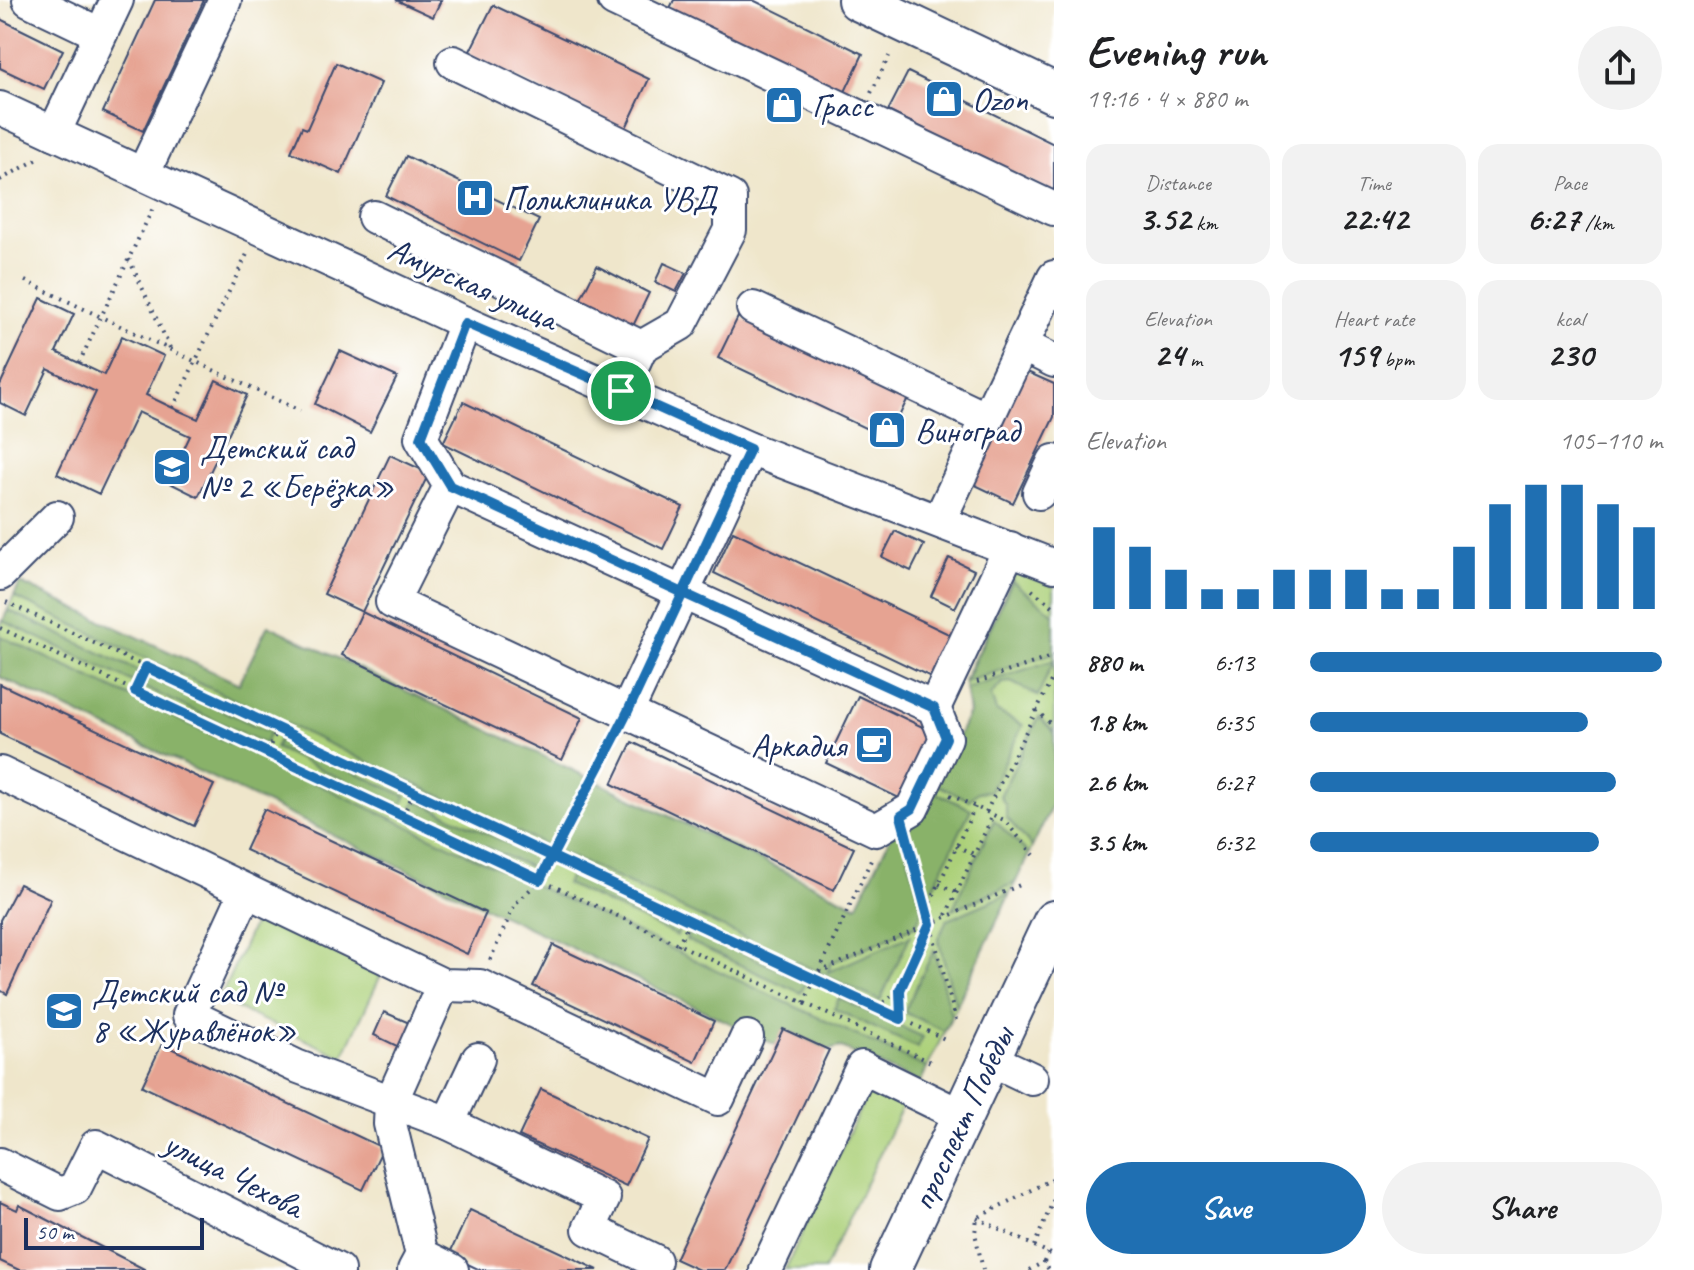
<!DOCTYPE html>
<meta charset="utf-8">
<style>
:root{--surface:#fff;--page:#f2f2f2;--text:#202124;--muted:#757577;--accent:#1f6fb2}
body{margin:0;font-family:Caveat,sans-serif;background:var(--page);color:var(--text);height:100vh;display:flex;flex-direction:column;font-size:30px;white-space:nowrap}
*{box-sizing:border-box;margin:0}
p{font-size:26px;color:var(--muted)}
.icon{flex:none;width:44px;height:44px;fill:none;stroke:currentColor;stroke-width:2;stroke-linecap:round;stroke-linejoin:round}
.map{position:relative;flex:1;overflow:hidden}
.details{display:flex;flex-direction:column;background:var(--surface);width:640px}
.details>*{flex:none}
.scale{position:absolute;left:24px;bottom:20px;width:180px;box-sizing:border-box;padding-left:8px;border:4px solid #1b2f5e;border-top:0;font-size:22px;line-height:28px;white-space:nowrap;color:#1b2f5e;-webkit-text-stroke:6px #fff;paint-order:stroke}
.pin{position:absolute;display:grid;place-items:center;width:68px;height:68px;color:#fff;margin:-34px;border:4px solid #fff;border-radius:50%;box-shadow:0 2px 8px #0007}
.round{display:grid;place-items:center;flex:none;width:84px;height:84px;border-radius:42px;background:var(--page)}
.summary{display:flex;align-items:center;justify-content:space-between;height:136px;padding:0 32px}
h1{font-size:44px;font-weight:700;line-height:60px}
.stats{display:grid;grid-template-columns:repeat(3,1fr);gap:12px;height:136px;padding:8px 32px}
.stats div{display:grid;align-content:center;border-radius:20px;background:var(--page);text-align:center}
.stats b{font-size:34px;font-weight:700}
.stats small{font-size:22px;font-weight:400}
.stats p{font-size:22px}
.chart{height:224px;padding:16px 32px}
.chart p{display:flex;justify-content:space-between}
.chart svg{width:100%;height:144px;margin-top:8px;stroke:var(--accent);stroke-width:6}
.primary-button{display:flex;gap:16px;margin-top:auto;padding:16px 32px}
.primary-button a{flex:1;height:92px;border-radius:48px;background:var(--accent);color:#fff;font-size:32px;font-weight:700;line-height:92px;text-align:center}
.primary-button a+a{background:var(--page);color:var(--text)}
ul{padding:0 32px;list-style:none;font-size:26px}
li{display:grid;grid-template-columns:128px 96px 1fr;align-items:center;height:60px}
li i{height:20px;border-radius:10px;background:var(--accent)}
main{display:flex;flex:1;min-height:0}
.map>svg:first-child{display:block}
.green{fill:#acd079;stroke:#64806c;stroke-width:2}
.forest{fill:#89b269;stroke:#527064;stroke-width:2}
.building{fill:#e6a392}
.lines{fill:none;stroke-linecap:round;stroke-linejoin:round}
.minor-casing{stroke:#3b4a6e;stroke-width:36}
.major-casing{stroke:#3b4a6e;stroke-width:44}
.path{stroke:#3b4a6e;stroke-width:4;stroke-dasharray:2 6;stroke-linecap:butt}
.minor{stroke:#fff;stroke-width:32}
.major{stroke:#fff;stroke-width:40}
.route-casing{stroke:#fff;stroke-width:16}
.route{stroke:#1f6fb2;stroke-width:10}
.labels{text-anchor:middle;stroke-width:6;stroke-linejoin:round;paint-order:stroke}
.poi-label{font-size:34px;fill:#1b2f5e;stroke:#fff;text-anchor:start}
.street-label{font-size:34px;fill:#1b2f5e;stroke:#fff}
</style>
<main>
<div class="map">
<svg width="1054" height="1270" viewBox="0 0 1054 1270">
<rect width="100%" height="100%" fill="#fff"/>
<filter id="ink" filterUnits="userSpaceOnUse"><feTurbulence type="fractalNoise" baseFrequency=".0125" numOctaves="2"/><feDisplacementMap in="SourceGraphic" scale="16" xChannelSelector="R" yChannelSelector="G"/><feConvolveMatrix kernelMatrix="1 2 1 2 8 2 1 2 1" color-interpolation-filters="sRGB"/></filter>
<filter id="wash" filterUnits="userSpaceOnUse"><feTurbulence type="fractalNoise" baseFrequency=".006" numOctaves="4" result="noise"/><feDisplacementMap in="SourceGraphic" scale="32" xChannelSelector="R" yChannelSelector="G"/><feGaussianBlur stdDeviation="1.8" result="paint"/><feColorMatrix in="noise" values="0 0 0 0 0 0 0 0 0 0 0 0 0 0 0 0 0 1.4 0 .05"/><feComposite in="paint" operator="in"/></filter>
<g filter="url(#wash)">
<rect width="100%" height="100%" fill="#efe6cb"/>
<g class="green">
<polygon points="1016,571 1054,586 1054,801 920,1083 840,1047 829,1050 0,677 0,627 20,583 239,684 268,625 858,906 891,836 919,818 969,713 964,680"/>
<polygon points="257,916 382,973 343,1057 219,1000"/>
<polygon points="873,1081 907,1097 824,1270 785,1270"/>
</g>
<g class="forest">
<polygon points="1012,581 1054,614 1054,653 965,682"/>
<polygon points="20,583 239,684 268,625 857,906 891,836 901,830 923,910 915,926 831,963 828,972 910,936 880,1001 14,597"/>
<polygon points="8,610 139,671 133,682 3,621"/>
<polygon points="0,636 927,1068 920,1083 840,1047 829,1050 784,1029 776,1045 0,677"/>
<polygon points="1054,660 1038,696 1011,682 1002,683 991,695 996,711 1023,725 990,791 978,792 969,800 935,784 969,713 966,689"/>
<polygon points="148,676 270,732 265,744 143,687"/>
<polygon points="1039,717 1054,732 1054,801 1032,847 1006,817 1006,806 1000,796"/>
<polygon points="280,737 406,796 401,807 275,748"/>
<polygon points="932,791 971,809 927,900 907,826"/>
<polygon points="416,800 537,857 532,868 410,812"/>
<polygon points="994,820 1029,854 1015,883 952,910"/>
<polygon points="571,873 682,924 677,936 566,884"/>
<polygon points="1010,893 956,1006 938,939 947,920"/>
<polygon points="691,929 806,982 801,993 686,940"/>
<polygon points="934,950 951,1016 944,1031 904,1012"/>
<polygon points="839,998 923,1037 918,1048 834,1009"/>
</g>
<g id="blocks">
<g class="building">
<polygon points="155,0 204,0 143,131 103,112"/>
<polygon points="396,0 441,0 433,17"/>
<polygon points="674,0 753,0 863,54 843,96 668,12"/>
<polygon points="493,5 649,79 625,130 468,55"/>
<polygon points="0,19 63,50 44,89 0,68"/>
<polygon points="336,63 381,83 341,174 291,152 302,127 307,129"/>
<polygon points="908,72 1054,144 1054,193 888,111"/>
<polygon points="406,156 539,220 519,261 386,196"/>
<polygon points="664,263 686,273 676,292 655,282"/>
<polygon points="597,266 649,293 633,326 580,300"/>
<polygon points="41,298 74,314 56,352 104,375 122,336 164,356 146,395 173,408 198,419 216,380 247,395 198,497 168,482 190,436 138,412 99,494 57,474 96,392 48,369 26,416 0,403 0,385"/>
<polygon points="738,317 908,398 888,439 718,358"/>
<polygon points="340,351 397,377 370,432 315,404"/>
<polygon points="1025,371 1054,384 1054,417 1013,503 971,483"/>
<polygon points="463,402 683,507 663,549 443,443"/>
<polygon points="390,455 429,473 362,612 324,594"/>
<polygon points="733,531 955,637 935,679 714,573"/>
<polygon points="895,531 924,545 911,571 882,557"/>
<polygon points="949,558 974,570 955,608 931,596"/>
<polygon points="362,612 582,718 562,760 342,655"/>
<polygon points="0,684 214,785 194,826 0,734"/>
<polygon points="858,696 933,732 901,799 826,763"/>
<polygon points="632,742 854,848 834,890 612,784"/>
<polygon points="264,809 486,913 467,954 245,850"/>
<polygon points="19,884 51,899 7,994 0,990 0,920"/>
<polygon points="553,945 714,1021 695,1062 533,986"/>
<polygon points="384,1012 414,1025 403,1049 374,1035"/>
<polygon points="783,1029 829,1050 725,1270 699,1270 675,1259"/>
<polygon points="162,1044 383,1148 363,1190 142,1086"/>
<polygon points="541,1089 648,1139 626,1186 519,1136"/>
<polygon points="0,1202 17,1210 19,1205 146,1270 19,1270 0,1261"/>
<polygon points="470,1210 598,1270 480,1270 449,1255"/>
</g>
</g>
</g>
<g filter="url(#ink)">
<use href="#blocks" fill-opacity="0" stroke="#3b4a6e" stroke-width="2"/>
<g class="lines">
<defs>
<g id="minor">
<polyline points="29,0 100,34"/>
<polyline points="614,0 1054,209"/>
<polyline points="453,62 730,197 730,230 681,324 641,347 621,391"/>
<polyline points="0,108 465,323 750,449 1054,566"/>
<polyline points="54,133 117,0"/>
<polyline points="143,174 225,0"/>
<polyline points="374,217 641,347"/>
<polyline points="753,308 987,419"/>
<polyline points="1022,345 1054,361"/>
<polyline points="450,486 934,708 946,738 912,809 876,830 392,602 450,486 421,438 465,323"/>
<polyline points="1039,493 1054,461"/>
<polyline points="939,521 1054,277"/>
<polyline points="0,574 57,517"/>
<polyline points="934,708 1010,548"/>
<polyline points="626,714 750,449"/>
<polyline points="0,773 443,985 480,986 718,1099 747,1037"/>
<polyline points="246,891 189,1015 296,1066 448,1123 604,1198 589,1229 655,1261"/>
<polyline points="990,1059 1032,1079"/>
<polyline points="448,1123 478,1059"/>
<polyline points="0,1164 60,1194 75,1188 96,1146 338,1270"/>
<polyline points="422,1255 452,1270"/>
<polyline points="414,1270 422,1255 390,1124 391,1102 443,985"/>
<polyline points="766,1270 862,1067 962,1116"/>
</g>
<g id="major">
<polyline points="858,0 1054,93"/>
<path id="s1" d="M 890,1270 L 1054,921"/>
</g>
</defs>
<use href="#minor" class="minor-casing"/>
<use href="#major" class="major-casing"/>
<g class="path">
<polyline points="871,93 889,56"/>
<polyline points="0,180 40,158"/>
<polyline points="129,259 170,348"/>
<polyline points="25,281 300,411"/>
<polyline points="79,363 153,208"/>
<polyline points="173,408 248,252"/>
<polyline points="1032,590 1054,607"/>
<polyline points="6,602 947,1040"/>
<polyline points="0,628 935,1064"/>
<polyline points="977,682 1054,656"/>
<polyline points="135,691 146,668"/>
<polyline points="1036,710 1054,727"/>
<polyline points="267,752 278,729"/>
<polyline points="950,795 1004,820 1034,855"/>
<polyline points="986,812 1054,675"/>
<polyline points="403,816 414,791"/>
<polyline points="908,841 956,1020"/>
<polyline points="956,846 974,854"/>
<polyline points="939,884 957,892"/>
<polyline points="927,910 975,807"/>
<polyline points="946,915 993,815"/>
<polyline points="678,945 690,920"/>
<polyline points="490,960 515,904 540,880 614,737"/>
<polyline points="819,971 873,856"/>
<polyline points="819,972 1020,885"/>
<polyline points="900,990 929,926"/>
<polyline points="804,1003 815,979"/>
<polyline points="877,1007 900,990 901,1019"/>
<polyline points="977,1218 1053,1255"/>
<polyline points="1034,1246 1054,1199"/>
<polyline points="1048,1253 1044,1262 1049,1270"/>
<polyline points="983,1270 975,1233 977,1218 1054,1178"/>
<polyline points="1029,1270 1044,1262"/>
</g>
<use href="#minor" class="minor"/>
<use href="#major" class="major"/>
</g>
</g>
<g class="lines" filter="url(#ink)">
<defs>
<path id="route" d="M 621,391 L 750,449 C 709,536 669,624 628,711 C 600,768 568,823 540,880 L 135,691 L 146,667 C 398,785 649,903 901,1019 L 900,990 L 930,924 L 901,816 L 912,809 L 946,738 L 934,708 L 450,486 L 421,438 L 465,323 L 621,391"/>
</defs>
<use href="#route" class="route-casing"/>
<use href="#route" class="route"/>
</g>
<defs>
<symbol id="shop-square" viewBox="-11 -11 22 22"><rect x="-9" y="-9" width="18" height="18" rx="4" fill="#1f6fb2" stroke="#fff"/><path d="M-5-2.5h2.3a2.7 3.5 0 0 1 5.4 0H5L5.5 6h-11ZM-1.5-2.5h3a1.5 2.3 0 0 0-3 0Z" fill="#fff"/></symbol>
<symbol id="hospital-square" viewBox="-11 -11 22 22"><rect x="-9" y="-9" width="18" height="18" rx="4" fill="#1f6fb2" stroke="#fff"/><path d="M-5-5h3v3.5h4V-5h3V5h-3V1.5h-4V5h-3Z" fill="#fff"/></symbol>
<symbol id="school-square" viewBox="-11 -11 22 22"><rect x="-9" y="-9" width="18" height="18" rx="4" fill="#1f6fb2" stroke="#fff"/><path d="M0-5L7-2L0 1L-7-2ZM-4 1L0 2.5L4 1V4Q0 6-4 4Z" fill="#fff"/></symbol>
<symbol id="cafe-square" viewBox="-11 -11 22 22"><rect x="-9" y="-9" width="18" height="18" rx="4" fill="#1f6fb2" stroke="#fff"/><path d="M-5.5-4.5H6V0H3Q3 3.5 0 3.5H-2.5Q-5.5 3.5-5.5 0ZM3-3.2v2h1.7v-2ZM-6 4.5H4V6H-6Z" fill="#fff"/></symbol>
</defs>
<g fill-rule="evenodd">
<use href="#shop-square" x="922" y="77" width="44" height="44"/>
<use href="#shop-square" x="762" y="83" width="44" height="44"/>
<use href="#hospital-square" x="453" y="176" width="44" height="44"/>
<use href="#shop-square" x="865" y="408" width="44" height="44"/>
<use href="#school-square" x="150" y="445" width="44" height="44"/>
<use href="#cafe-square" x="852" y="723" width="44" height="44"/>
<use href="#school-square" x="42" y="989" width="44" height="44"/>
</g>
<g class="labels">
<g class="poi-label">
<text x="972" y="111">Ozon</text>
<text x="812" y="117">Грасс</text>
<text x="503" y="210">Поликлиника УВД</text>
<text x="915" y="442">Виноград</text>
<text x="200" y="459">Детский сад<tspan x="200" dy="39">№ 2 «Берёзка»</tspan></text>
<text x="846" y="757" text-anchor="end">Аркадия</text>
<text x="92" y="1003">Детский сад №<tspan x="92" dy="39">8 «Журавлёнок»</tspan></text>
</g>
<g class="street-label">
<text transform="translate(473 283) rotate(24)" y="12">Амурская улица</text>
<text dy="12" stroke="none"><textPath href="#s1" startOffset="168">проспект Победы</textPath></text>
<text transform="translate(234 1174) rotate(27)" y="12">улица Чехова</text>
</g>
</g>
</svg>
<div class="scale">50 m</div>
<div class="pin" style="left:621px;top:391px;background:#1e9e55"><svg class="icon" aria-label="arrive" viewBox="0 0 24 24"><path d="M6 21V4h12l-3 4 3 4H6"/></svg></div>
</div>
<section class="details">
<div class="summary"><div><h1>Evening run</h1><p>19:16 · 4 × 880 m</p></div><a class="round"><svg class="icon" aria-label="share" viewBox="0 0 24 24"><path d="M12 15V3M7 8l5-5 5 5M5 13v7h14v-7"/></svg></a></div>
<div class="stats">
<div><p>Distance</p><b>3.52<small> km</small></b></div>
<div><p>Time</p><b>22:42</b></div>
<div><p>Pace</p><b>6:27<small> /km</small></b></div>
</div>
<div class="stats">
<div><p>Elevation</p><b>24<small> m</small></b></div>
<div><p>Heart rate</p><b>159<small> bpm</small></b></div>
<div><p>kcal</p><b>230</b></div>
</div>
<div class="chart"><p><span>Elevation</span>105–110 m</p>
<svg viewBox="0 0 160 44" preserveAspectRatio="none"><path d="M5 44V19M15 44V25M25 44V32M35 44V38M45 44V38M55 44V32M65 44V32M75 44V32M85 44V38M95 44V38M105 44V25M115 44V12M125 44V6M135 44V6M145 44V12M155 44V19"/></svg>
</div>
<ul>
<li><b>880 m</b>6:13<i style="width:100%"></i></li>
<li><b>1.8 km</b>6:35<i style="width:79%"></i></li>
<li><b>2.6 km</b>6:27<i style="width:87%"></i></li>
<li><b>3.5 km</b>6:32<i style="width:82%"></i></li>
</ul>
<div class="primary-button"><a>Save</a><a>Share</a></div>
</section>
</main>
